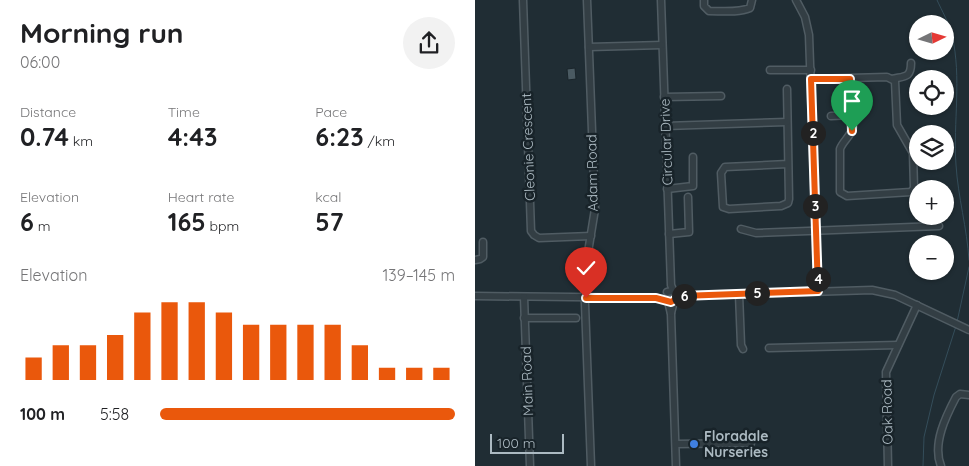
<!DOCTYPE html>
<meta charset="utf-8">
<style>
:root{--surface:#fff;--page:#f2f2f2;--text:#202124;--muted:#757577;--accent:#ea580c}
body{margin:0;font-family:Quicksand,sans-serif;background:var(--page);color:var(--text);height:100vh;display:flex;flex-direction:column;font-size:19px;white-space:nowrap}
*{box-sizing:border-box;margin:0}
p{font-size:16px;color:var(--muted)}
.icon{flex:none;width:28px;height:28px;fill:none;stroke:currentColor;stroke-width:2;stroke-linecap:round;stroke-linejoin:round}
.map{position:relative;flex:1;overflow:hidden}
.details{display:flex;flex-direction:column;background:var(--surface);width:475px}
.details>*{flex:none}
.needle{width:32px;rotate:85deg}
.fabs{position:absolute;left:434px;top:15px;display:grid;gap:10px}
.fabs a{display:grid;place-items:center;width:45px;height:45px;border-radius:50%;background:var(--surface);box-shadow:0 1px 4px #0004;font-size:25px}
.scale{position:absolute;left:15px;bottom:12px;width:74px;box-sizing:border-box;padding-left:5px;border:2px solid #acbac2;border-top:0;font-size:14px;line-height:18px;white-space:nowrap;color:#acbac2;-webkit-text-stroke:4px #182329;paint-order:stroke}
.pin{position:absolute;display:grid;place-items:center;width:42px;height:42px;color:#fff;margin:-51px -21px;border-radius:50% 50% 50% 0;rotate:-45deg;box-shadow:0 0 5px #0007}
.pin .icon{rotate:45deg}
.km{position:absolute;width:25px;height:25px;margin:-12px;border-radius:50%;background:#222;color:#fff;font-size:14px;line-height:25px;text-align:center}
.round{display:grid;place-items:center;flex:none;width:52px;height:52px;border-radius:26px;background:var(--page)}
.overview{display:flex;align-items:center;justify-content:space-between;height:85px;padding:0 20px}
h1{font-size:28px;font-weight:800;line-height:38px}
.figures{display:grid;grid-template-columns:repeat(3,1fr);gap:8px;height:85px;padding:5px 20px}
.figures div{display:grid;align-content:center}
.figures b{font-size:25px;font-weight:800}
.figures small{font-size:14px;font-weight:400}
.figures p{font-size:14px}
.chart{height:140px;padding:10px 20px}
.chart p{display:flex;justify-content:space-between}
.chart svg{width:100%;height:90px;margin-top:5px;stroke:var(--accent);stroke-width:6}
ul{padding:0 20px;list-style:none;font-size:16px}
li{display:grid;grid-template-columns:80px 60px 1fr;align-items:center;height:38px}
li i{height:12px;border-radius:6px;background:var(--accent)}
main{display:flex;flex:1;min-height:0}
.map>svg:first-child{display:block}
.lines{fill:none;stroke-linecap:round;stroke-linejoin:round}
.stream{stroke:#344d5a;stroke-width:1}
.building{fill:#4a5a62;stroke:#1a252b}
.minor-casing{stroke:#505c63;stroke-width:9}
.minor{stroke:#333e44;stroke-width:6}
.route-casing{stroke:#fff;stroke-width:10}
.route{stroke:#ea580c;stroke-width:6}
.shop-dot{fill:#3f7fe0;stroke:#182329;stroke-width:2}
.labels{text-anchor:middle;stroke-width:5;stroke-linejoin:round;paint-order:stroke}
.street-label{font-size:14px;fill:#acbac2;stroke:#182329}
.poi-label{font-size:14px;font-weight:bold;fill:#acbac2;stroke:#182329;text-anchor:start}
</style>
<main>
<section class="details">
<div class="overview"><div><h1>Morning run</h1><p>06:00</p></div><a class="round"><svg class="icon" aria-label="share" viewBox="0 0 24 24"><path d="M12 15V3M7 8l5-5 5 5M5 13v7h14v-7"/></svg></a></div>
<div class="figures">
<div><p>Distance</p><b>0.74<small> km</small></b></div>
<div><p>Time</p><b>4:43</b></div>
<div><p>Pace</p><b>6:23<small> /km</small></b></div>
</div>
<div class="figures">
<div><p>Elevation</p><b>6<small> m</small></b></div>
<div><p>Heart rate</p><b>165<small> bpm</small></b></div>
<div><p>kcal</p><b>57</b></div>
</div>
<div class="chart"><p><span>Elevation</span>139–145 m</p>
<svg viewBox="0 0 160 44" preserveAspectRatio="none"><path d="M5 44V33M15 44V27M25 44V27M35 44V22M45 44V11M55 44V6M65 44V6M75 44V11M85 44V17M95 44V17M105 44V17M115 44V17M125 44V27M135 44V38M145 44V38M155 44V38"/></svg>
</div>
<ul>
<li><b>100 m</b>5:58<i style="width:100%"></i></li>
</ul>
</section>
<div class="map">
<svg width="494" height="466" viewBox="0 0 494 466">
<rect width="100%" height="100%" fill="#202d34"/>
<g class="lines">
<g class="stream">
<path d="M 462,0 C 467,11 474,23 477,35 C 487,78 478,122 481,165 C 483,197 492,228 494,260"/>
<polyline points="482,322 494,267"/>
<polyline points="448,466 449,437 459,395 481,326"/>
</g>
</g>
<polygon class="building" points="100,68 101,79 93,80 92,69"/>
<g class="lines">
<defs>
<g id="minor">
<polyline points="48,0 56,231 59,235 64,238 116,236"/>
<polyline points="112,0 120,209 109,277 116,466"/>
<polyline points="186,0 196,285 199,292"/>
<path d="M 229,0 L 229,6 L 234,11 C 247,11 263,13 275,8 L 277,0"/>
<polyline points="321,0 330,17 334,35 343,291"/>
<polyline points="114,47 187,45"/>
<polyline points="295,70 336,70"/>
<path d="M 336,79 L 412,77 L 420,81 L 422,125 L 438,153 L 439,188 L 436,192 L 372,196 L 365,192 L 365,149 C 368,141 376,136 378,127 L 375,79"/>
<path d="M 417,79 C 430,76 436,78 436,63"/>
<polyline points="312,89 314,199 313,203 306,206 254,209 248,207 246,173 250,167 313,164"/>
<polyline points="189,97 246,96"/>
<polyline points="356,116 377,115"/>
<polyline points="190,126 312,122"/>
<polyline points="192,189 218,186 218,157"/>
<polyline points="266,229 281,233 464,226"/>
<polyline points="194,234 214,232 213,197"/>
<polyline points="0,260 5,259 8,257 8,242"/>
<polyline points="192,292 197,291 207,296 397,290 420,295 494,330"/>
<polyline points="264,294 266,345 268,349"/>
<polyline points="0,296 181,298 192,300"/>
<polyline points="49,297 55,466"/>
<polyline points="193,301 196,314 201,466"/>
<polyline points="196,313 199,301"/>
<polyline points="49,318 101,318"/>
<polyline points="294,348 423,345"/>
<polyline points="201,444 276,443"/>
<polyline points="413,466 411,372 442,305"/>
<path d="M 466,466 C 457,444 471,416 481,397 L 485,394 L 494,395"/>
</g>
</defs>
<use href="#minor" class="minor-casing"/>
<use href="#minor" class="minor"/>
</g>
<g class="lines">
<defs>
<polyline id="route" points="111,298 181,298 196,302 206,296 343,291 336,79 375,79 377,131"/>
</defs>
<use href="#route" class="route-casing"/>
<use href="#route" class="route"/>
</g>
<circle class="shop-dot" cx="219" cy="444" r="5"/>
<g class="labels">
<g class="street-label">
<text transform="translate(191 142) rotate(-92)" y="5">Circular Drive</text>
<text transform="translate(53 147) rotate(-92)" y="5">Cleonie Crescent</text>
<text transform="translate(117 173) rotate(-91)" y="5">Adam Road</text>
<text transform="translate(52 381) rotate(-92)" y="5">Main Road</text>
<text transform="translate(412 412) rotate(-91)" y="5">Oak Road</text>
</g>
<g class="poi-label">
<text x="229" y="441">Floradale<tspan x="229" dy="16">Nurseries</tspan></text>
</g>
</g>
</svg>
<div class="fabs">
<a><svg class="needle" viewBox="-14 -14 28 28"><path d="M0-13l5 13h-10z" fill="#e53935"/><path d="M0 13l5-13h-10z" fill="#757577"/></svg></a>
<a><svg class="icon" aria-label="locate" viewBox="0 0 24 24"><circle cx="12" cy="12" r="6"/><path d="M12 2v4M12 18v4M2 12h4M18 12h4"/></svg></a>
<a><svg class="icon" aria-label="layers" viewBox="0 0 24 24"><path d="M12 4l9 5-9 5-9-5zM3 14l9 5 9-5"/></svg></a>
<a>+</a>
<a>−</a>
</div>
<div class="scale">100 m</div>
<div class="pin" style="left:377px;top:131px;background:#1e9e55"><svg class="icon" aria-label="arrive" viewBox="0 0 24 24"><path d="M6 21V4h12l-3 4 3 4H6"/></svg></div>
<div class="pin" style="left:111px;top:298px;background:#d93025"><svg class="icon" aria-label="check" viewBox="0 0 24 24"><path d="M5 12l5 5 9-10"/></svg></div>
<b class="km" style="left:338px;top:133px">2</b>
<b class="km" style="left:340px;top:206px">3</b>
<b class="km" style="left:343px;top:279px">4</b>
<b class="km" style="left:282px;top:293px">5</b>
<b class="km" style="left:209px;top:296px">6</b>
</div>
</main>
